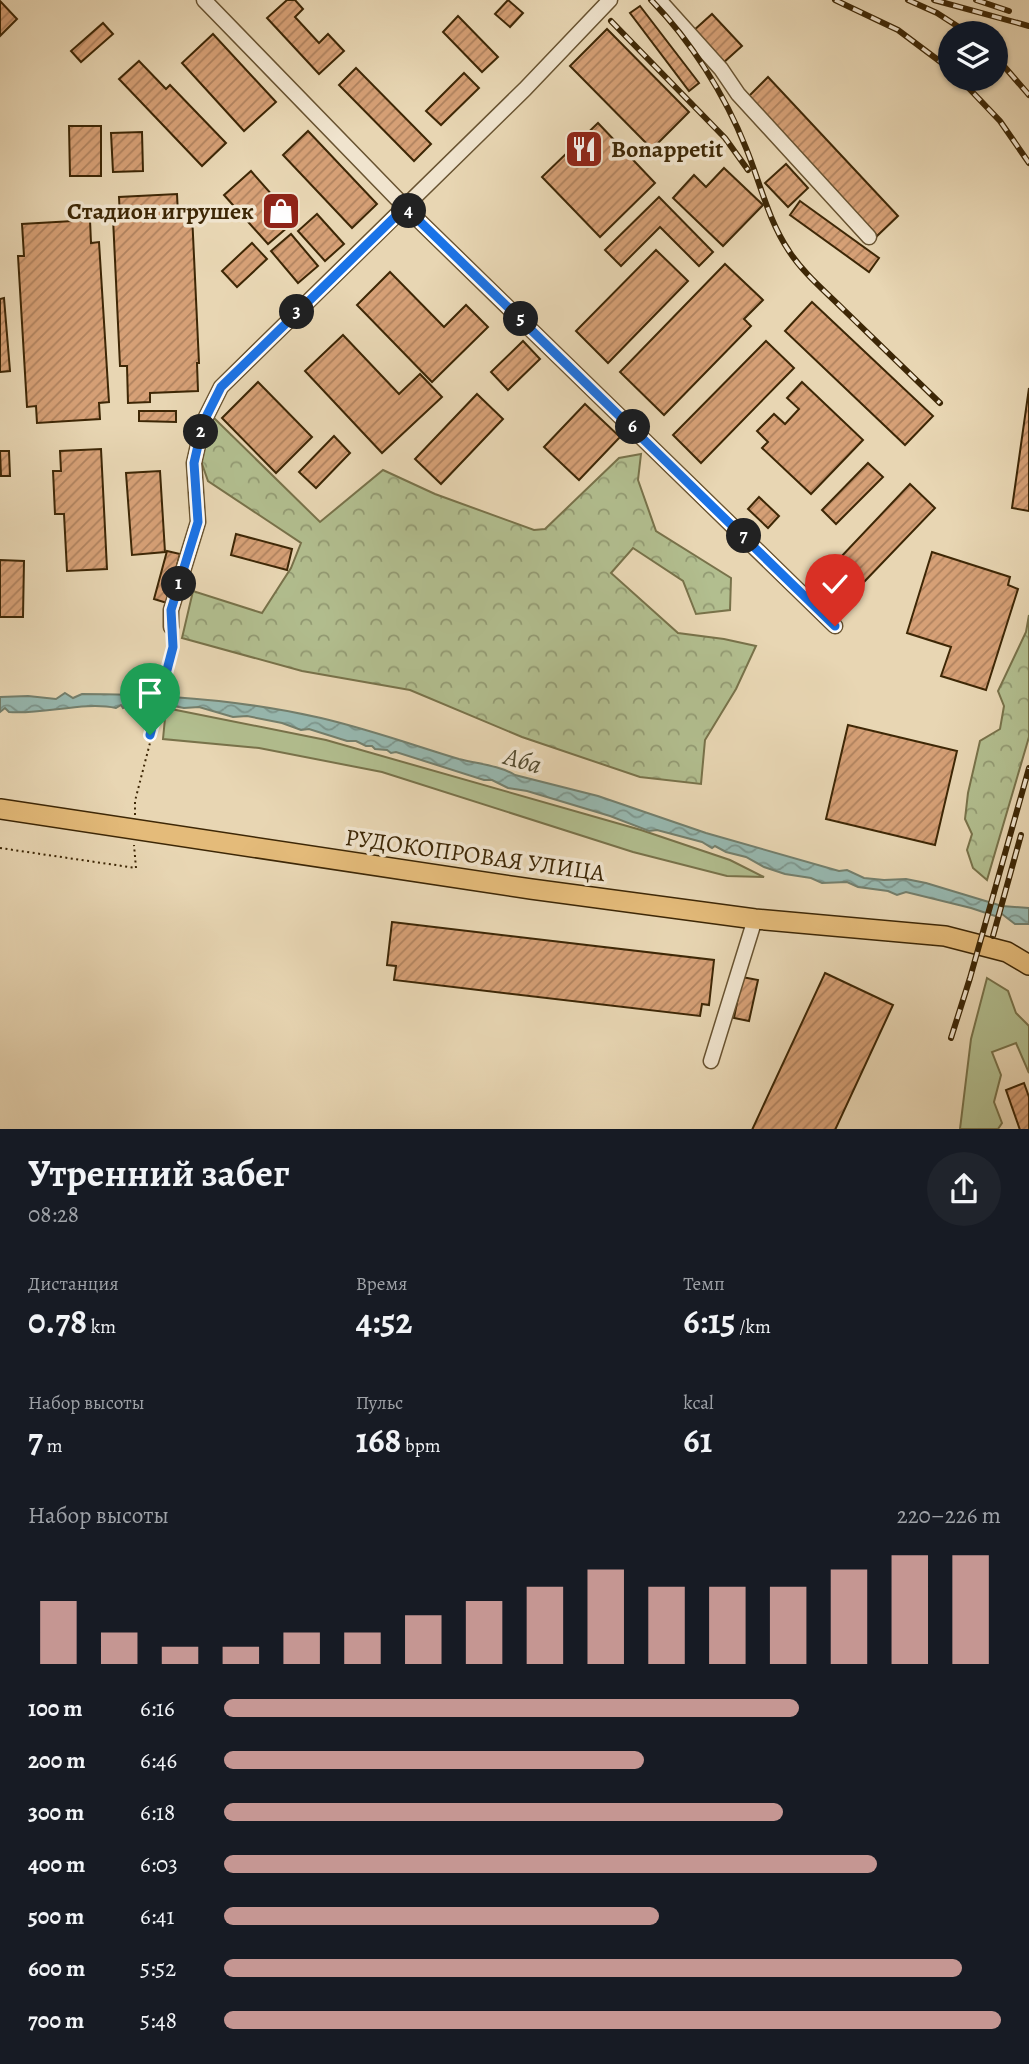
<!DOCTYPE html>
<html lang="ru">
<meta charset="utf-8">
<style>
:root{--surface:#171b24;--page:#20242c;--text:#f1f3f6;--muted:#9ea1a6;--accent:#c59692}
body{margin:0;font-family:Alegreya,serif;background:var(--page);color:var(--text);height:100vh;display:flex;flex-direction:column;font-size:26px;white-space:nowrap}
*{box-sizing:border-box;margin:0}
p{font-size:23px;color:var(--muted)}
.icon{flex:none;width:38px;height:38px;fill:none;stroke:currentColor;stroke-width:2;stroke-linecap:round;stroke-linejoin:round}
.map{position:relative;height:1129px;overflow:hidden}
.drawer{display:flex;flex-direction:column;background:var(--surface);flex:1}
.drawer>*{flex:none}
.buttons{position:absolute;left:938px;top:21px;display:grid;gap:14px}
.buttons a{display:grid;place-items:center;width:70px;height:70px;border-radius:50%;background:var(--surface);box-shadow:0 2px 5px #0004;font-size:35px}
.pin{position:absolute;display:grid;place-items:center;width:60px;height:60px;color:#fff;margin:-72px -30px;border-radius:50% 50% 50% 0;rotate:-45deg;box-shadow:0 0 7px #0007}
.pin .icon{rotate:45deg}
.km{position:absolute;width:35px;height:35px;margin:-18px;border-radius:50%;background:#222;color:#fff;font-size:19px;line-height:35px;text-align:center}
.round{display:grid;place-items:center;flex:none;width:74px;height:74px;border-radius:37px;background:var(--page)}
.summary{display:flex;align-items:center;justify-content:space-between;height:119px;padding:0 28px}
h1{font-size:38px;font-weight:700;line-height:52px}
.figures{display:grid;grid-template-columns:repeat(3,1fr);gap:10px;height:119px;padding:7px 28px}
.figures div{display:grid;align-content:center}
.figures b{font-size:35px;font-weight:700}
.figures small{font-size:19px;font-weight:400}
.figures p{font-size:19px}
.chart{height:196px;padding:14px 28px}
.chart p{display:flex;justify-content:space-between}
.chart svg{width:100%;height:126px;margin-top:7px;stroke:var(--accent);stroke-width:6}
ul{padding:0 28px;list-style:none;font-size:23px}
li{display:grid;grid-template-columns:112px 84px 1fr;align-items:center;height:52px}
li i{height:18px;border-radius:9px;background:var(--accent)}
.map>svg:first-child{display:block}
.green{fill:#b2be8f;stroke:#78724a;stroke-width:2}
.forest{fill:url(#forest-crowns);stroke:#78724a;stroke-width:2}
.water{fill:url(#water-waves);stroke:#737f6d;stroke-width:2}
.building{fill:url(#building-hatch);stroke:#3d2706;stroke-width:2}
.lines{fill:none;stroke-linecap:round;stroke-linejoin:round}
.minor-casing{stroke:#685331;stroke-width:17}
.major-casing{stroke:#3d2706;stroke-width:22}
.path{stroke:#3d2706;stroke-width:2;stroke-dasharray:2 3.5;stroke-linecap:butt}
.minor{stroke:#f0e4ce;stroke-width:14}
.major{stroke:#e4bb7a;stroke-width:19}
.rail-casing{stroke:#3d2706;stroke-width:6}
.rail{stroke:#f0e4ce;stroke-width:3.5;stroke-dasharray:10;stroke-linecap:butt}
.route-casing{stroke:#fff;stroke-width:14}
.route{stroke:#1a73e8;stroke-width:9}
.labels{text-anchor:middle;stroke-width:7;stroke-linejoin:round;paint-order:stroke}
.poi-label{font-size:24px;font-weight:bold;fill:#3d2706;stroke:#f0e4ce;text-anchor:start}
.street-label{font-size:24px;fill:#3d2706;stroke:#f0e4ce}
.water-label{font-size:26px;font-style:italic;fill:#544c31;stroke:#f0e4ce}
</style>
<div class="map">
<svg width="1029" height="1130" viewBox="0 0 1029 1130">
<defs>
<pattern id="forest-crowns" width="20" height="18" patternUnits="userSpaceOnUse" patternTransform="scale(1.75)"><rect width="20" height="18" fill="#b2be8f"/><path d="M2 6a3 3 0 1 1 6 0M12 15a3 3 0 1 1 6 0" fill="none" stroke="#929a73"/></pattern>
<pattern id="water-waves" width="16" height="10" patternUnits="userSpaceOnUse" patternTransform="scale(1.75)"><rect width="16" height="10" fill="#97b9b1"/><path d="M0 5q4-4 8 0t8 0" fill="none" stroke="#7c968e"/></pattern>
<pattern id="building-hatch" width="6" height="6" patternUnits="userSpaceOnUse" patternTransform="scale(1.75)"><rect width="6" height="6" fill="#d6a076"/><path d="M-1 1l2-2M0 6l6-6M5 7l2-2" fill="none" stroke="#af825f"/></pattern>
</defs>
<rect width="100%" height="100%" fill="#e8d6b3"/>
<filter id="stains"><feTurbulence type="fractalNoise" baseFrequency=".00286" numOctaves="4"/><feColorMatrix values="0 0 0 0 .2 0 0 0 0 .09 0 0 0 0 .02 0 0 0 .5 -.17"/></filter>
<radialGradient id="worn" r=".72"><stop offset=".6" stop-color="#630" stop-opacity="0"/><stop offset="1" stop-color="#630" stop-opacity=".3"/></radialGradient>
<g class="green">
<polygon points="166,708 326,740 641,830 730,860 764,877 727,876 633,852 382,772 259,748 163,739"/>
<polygon points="987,978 1008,991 1016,1013 1029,1026 1029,1073 1016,1043 992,1052 1001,1075 994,1102 1002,1123 998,1129 960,1129 971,1039"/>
</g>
<g class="forest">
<polygon points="214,418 320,522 383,470 435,494 534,530 545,529 619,458 641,454 638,480 656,531 731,578 730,610 696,614 683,581 633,548 611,573 678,633 724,639 756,646 736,689 705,740 701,784 640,777 522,737 410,690 302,671 182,638 193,591 262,613 291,568 301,543 208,481 200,458"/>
<polygon points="1029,615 1029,737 987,880 973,868 967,850 972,834 965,819 968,793 980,741 1000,729 1004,706 998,691 1026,632"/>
</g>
<path class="water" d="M 65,693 L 73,698 L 82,694 C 162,694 242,700 321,718 C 368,729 413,745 459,759 C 478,764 498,765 515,775 L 598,796 L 706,833 L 839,871 L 847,870 L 864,878 L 884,880 L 906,879 L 926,883 L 1002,906 L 1029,908 L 1029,924 L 1015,924 L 1002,914 L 995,916 L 971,908 L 906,892 L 897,895 L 888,891 L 858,887 L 847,882 L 822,883 L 811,878 L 785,874 L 764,867 L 746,857 L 726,852 L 715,846 L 712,848 L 702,842 L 657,830 L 649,831 L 610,816 L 527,791 L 508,788 L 492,780 L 484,780 L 396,752 L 391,753 L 387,750 L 375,749 L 372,746 L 366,746 L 356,741 L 347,741 L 309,729 L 301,730 L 282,723 L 247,716 L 233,717 L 199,707 L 184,708 L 168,705 L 162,708 L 144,708 L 143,706 L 133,705 L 123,708 L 121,705 L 116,708 C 84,701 42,715 9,712 L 5,708 L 0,712 L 0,697 L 28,696 L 56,699 Z"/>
<g class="building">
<polygon points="287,0 295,0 303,9 295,17 319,43 328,34 344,51 319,74 267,18"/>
<polygon points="508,0 523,13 510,27 495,14"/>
<polygon points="0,1 17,19 0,36"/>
<polygon points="640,6 699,83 689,91 630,13"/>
<polygon points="712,14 742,46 723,63 693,31"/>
<polygon points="458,16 498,57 482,72 443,32"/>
<polygon points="103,23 113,34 81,62 71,51"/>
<polygon points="607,29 689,112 652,149 570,66"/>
<polygon points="213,34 276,102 244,131 182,63"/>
<polygon points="139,61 166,89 170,85 226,143 202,166 119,79"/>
<polygon points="356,68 431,144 414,161 339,85"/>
<polygon points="464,73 479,88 441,125 426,111"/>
<polygon points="768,77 898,216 877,236 747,98"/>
<polygon points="598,123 655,183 600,237 542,177"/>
<polygon points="69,126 101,126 101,176 70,176"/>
<polygon points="308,131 377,204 352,228 283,155"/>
<polygon points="142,132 143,171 113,172 111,133"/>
<polygon points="786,164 808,188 788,207 765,183"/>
<polygon points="724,168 763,205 723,246 673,198 694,175 706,187"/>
<polygon points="251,171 295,221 268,244 224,195"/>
<polygon points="177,194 178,215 192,214 199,363 197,363 198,391 150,393 150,402 128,403 127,366 120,366 113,218 120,217 119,197"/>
<polygon points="659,197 713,252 699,266 660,227 621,266 605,250"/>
<polygon points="800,201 879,258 869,272 790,215"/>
<polygon points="317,214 344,244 325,261 298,231"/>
<polygon points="90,220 91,243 99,242 109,402 99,403 100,419 37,423 36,406 27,407 18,256 24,256 22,224"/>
<polygon points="291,234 318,266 298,283 271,251"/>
<polygon points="252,243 267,259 237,287 222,271"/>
<polygon points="656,250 688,281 608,363 576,331"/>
<polygon points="725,264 763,300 744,319 751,326 664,415 620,372"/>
<polygon points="390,272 444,327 466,305 488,327 432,382 357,305"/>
<polygon points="4,298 10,371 0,372 0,299"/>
<polygon points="812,302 933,416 905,445 785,331"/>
<polygon points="343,335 399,394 420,374 442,397 382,453 305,371"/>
<polygon points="523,341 540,359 508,390 491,372"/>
<polygon points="766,341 794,368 701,463 673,435"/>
<polygon points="258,382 312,437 276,473 222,418"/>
<polygon points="802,382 863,440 811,494 762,448 768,442 757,431 774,414 785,424 799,409 787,398"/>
<polygon points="1029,388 1029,511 1012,508"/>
<polygon points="477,394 503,419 441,484 415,459"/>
<polygon points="585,404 620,437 579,480 544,447"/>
<polygon points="139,411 176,411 176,422 139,421"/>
<polygon points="334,436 350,453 316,488 299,472"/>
<polygon points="101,449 107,569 67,571 64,514 55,514 53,471 61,471 60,451"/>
<polygon points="0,451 9,451 10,476 1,476"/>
<polygon points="868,463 883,477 836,524 822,510"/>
<polygon points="160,471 165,552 132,555 126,473"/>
<polygon points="910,484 935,508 863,583 839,559"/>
<polygon points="759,497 779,516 768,528 748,509"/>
<polygon points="236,534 292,549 287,570 231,555"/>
<polygon points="167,551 180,554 167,603 154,599"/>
<polygon points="932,552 1010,577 1008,585 1018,589 986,690 941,676 951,647 907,633"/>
<polygon points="0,560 24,561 23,617 0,617"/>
<polygon points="848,725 957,751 935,845 826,819"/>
<polygon points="392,922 714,960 709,1005 702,1004 700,1016 394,980 396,966 387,965"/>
<polygon points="825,973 893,1005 835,1130 752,1130"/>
<polygon points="742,977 758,980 749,1021 734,1018"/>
<polygon points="1024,1083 1029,1097 1029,1130 1020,1130 1006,1090"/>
</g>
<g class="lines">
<defs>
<g id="minor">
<polyline points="204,0 405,207 835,626"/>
<polyline points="659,0 721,69 738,94 869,237"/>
<polyline points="171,627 171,610 198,522 194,463 203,423 221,387 525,89 610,0"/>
<polyline points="711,1061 755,919"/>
</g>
<polyline id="major" points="0,809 531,889 755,919 945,936 1007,952 1029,965"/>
</defs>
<use href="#minor" class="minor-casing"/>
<use href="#major" class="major-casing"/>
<g class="path">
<polyline points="135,815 135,801 168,673 173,640"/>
<polyline points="0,848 136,868 134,845"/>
</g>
<use href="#minor" class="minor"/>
<use href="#major" class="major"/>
<defs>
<g id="rail">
<path d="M 651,0 C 691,41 725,95 746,148 C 760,182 768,220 789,251 C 803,273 826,292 844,310 C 876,341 908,372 940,403"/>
<polyline points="835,0 898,30 950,69"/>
<polyline points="908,0 937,13 968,33"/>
<polyline points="934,0 1029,26"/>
<polyline points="976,0 1009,11"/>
<polyline points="611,21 725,138 748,170"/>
<polyline points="996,57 1029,95"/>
<polyline points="960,79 1000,121 1029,163"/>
<polyline points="993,936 1021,835"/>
<polyline points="951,1038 970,978 1029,768"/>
</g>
</defs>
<use href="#rail" class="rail-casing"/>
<use href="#rail" class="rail"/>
</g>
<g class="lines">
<defs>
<polyline id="route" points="150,735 173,647 171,610 198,522 194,463 203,423 221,387 405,207 835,626"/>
</defs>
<use href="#route" class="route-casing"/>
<use href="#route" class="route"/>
</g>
<defs>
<symbol id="restaurant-square" viewBox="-11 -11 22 22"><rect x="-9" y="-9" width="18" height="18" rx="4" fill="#8f2418" stroke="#f0e4ce"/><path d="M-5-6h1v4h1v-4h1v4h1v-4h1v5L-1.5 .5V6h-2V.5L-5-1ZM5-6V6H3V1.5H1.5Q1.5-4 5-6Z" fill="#fff"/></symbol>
<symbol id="shop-square" viewBox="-11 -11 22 22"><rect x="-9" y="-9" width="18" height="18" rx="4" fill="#8f2418" stroke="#f0e4ce"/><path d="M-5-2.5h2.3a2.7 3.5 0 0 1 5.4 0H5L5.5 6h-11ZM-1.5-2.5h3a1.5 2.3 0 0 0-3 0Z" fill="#fff"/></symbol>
</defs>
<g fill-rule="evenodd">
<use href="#restaurant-square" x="562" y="127" width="44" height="44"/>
<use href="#shop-square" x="259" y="189" width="44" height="44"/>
</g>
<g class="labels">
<g class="poi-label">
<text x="611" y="157">Bonappetit</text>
<text x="254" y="219" text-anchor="end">Стадион игрушек</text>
</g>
<g class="street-label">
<text transform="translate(475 855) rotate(8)" y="8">РУДОКОПРОВАЯ УЛИЦА</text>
</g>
<g class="water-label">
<text transform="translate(523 760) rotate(16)" y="9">Аба</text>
</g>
</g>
<rect width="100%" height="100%" filter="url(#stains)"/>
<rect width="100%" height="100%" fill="url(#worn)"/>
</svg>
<div class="buttons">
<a><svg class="icon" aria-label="layers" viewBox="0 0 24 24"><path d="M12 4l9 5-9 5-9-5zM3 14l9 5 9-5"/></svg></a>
</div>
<div class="pin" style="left:150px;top:735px;background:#1e9e55"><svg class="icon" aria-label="arrive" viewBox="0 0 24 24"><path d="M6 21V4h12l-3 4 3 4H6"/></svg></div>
<div class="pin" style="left:835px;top:626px;background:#d93025"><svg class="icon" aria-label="check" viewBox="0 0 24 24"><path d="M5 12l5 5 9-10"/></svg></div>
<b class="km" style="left:179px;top:584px">1</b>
<b class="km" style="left:201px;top:432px">2</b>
<b class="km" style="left:297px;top:312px">3</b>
<b class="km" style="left:409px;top:211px">4</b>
<b class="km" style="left:521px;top:319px">5</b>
<b class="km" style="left:633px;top:427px">6</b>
<b class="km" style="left:744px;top:536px">7</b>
</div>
<section class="drawer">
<div class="summary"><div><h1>Утренний забег</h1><p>08:28</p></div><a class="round"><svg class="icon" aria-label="share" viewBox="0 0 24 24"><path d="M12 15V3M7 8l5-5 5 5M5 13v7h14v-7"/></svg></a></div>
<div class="figures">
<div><p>Дистанция</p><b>0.78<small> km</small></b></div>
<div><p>Время</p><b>4:52</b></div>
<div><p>Темп</p><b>6:15<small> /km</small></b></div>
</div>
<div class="figures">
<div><p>Набор высоты</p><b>7<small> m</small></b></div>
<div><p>Пульс</p><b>168<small> bpm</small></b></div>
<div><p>kcal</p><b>61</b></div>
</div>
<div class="chart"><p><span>Набор высоты</span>220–226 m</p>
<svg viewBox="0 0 160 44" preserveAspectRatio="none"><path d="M5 44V22M15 44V33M25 44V38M35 44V38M45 44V33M55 44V33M65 44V27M75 44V22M85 44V17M95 44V11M105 44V17M115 44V17M125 44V17M135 44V11M145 44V6M155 44V6"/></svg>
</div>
<ul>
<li><b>100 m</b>6:16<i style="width:74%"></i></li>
<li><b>200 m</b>6:46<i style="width:54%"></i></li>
<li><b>300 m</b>6:18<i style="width:72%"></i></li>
<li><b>400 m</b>6:03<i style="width:84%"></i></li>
<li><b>500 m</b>6:41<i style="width:56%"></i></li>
<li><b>600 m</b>5:52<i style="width:95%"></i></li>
<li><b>700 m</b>5:48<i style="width:100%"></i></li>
</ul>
</section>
